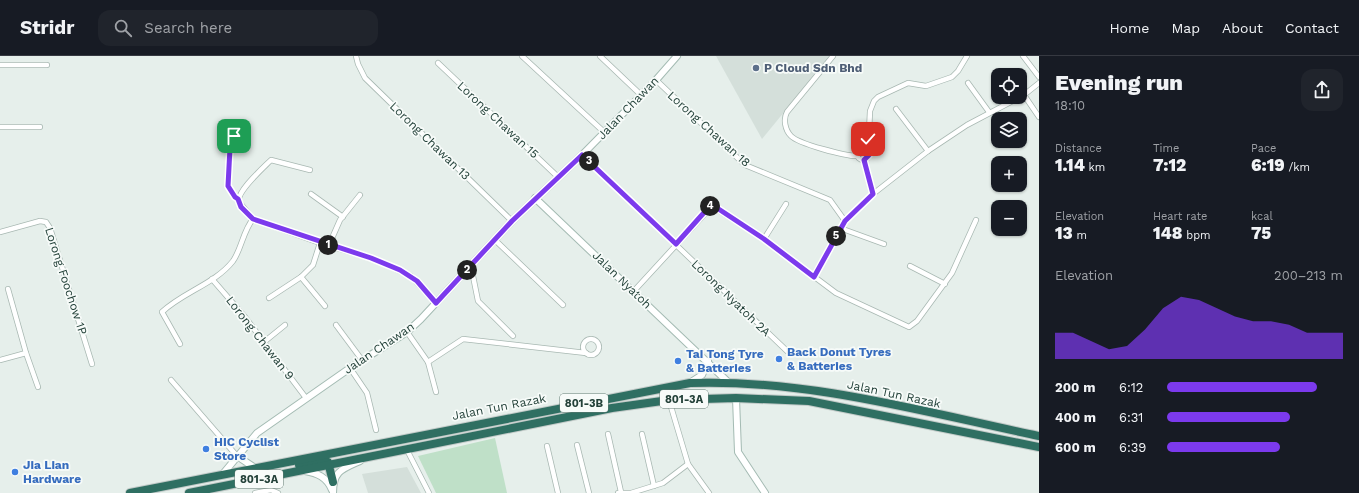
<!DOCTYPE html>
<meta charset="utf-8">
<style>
:root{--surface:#171b24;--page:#20242c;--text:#f1f3f6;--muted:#9ea1a6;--line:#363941;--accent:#7c3aed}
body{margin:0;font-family:"Work Sans",sans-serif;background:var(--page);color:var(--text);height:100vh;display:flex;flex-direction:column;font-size:15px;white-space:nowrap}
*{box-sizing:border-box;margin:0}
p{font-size:13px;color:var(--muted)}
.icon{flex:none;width:22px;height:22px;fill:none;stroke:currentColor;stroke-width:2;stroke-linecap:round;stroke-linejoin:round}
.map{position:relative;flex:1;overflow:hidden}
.details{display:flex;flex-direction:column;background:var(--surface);width:320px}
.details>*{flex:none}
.buttons{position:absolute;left:991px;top:12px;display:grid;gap:8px}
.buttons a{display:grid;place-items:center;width:36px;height:36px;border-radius:8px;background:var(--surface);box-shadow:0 1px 3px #0004;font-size:20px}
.pin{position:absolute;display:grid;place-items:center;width:34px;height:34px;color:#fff;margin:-17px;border-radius:8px;box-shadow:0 2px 6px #0006}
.km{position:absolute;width:20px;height:20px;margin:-10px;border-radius:50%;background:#222;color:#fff;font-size:11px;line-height:20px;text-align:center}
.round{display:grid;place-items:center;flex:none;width:42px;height:42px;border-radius:12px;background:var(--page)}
.head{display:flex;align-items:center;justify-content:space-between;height:68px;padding:0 16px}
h1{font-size:22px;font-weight:800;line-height:30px}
.figures{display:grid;grid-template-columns:repeat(3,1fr);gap:6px;height:68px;padding:4px 16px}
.figures div{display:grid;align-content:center}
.figures b{font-size:17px;font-weight:800}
.figures small{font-size:11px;font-weight:400}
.figures p{font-size:11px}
.chart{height:112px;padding:8px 16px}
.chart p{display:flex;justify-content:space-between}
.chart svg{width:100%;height:72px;margin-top:4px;fill:var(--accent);opacity:.7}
ul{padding:0 16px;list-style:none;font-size:13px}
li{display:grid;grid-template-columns:64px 48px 1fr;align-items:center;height:30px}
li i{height:10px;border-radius:5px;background:var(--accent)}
header{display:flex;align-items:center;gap:24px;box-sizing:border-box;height:56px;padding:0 20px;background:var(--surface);border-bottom:1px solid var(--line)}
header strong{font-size:19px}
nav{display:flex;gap:22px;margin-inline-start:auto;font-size:14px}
.search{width:280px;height:36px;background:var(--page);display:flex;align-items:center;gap:10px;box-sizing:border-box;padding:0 14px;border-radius:12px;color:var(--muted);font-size:15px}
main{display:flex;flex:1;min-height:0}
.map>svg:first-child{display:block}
.built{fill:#d4dfda}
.green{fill:#bfe0c8}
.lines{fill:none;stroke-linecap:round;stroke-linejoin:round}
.street-casing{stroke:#a8b8b2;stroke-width:6}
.secondary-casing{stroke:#a4bbb3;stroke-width:8}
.highway-casing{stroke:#c2cac8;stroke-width:10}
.street{stroke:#fff;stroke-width:4.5}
.secondary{stroke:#fff;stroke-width:6}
.highway{stroke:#2f6f62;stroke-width:8}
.route-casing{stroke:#fff;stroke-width:8}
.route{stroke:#7c3aed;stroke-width:5}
.service-dot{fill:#5c6f8a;stroke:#f7fbf9;stroke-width:1.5}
.shop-dot{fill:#3f7fe0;stroke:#f7fbf9;stroke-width:1.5}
.labels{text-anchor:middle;stroke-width:3.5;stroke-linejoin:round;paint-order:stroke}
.shield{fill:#f7fbf9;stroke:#637a73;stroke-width:1}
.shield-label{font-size:11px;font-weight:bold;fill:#24423a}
.service-label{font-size:12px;font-weight:bold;fill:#4e5e75;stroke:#f7fbf9;text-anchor:start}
.street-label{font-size:12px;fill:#24423a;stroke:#f7fbf9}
.shop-label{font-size:12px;font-weight:bold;fill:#366cbe;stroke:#f7fbf9;text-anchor:start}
</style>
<header>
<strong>Stridr</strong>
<div class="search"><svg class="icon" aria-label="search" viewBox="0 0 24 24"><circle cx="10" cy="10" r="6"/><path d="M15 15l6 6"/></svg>Search here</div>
<nav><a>Home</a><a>Map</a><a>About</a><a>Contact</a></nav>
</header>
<main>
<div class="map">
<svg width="1039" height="437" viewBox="0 0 1039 437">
<rect width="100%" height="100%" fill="#e6efeb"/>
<g class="built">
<polygon points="716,0 830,0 762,83"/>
<polygon points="407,411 421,437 368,437 362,418"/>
</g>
<polygon class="green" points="495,382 507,437 436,437 418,400"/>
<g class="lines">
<defs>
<g id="street">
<polyline points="356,0 358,8 365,22 512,165"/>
<polyline points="522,0 604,76"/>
<polyline points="600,0 641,39"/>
<path d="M 833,0 L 787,56 C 783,63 785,74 791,80 C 799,88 845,100 857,100"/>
<polyline points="1023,0 1039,21"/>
<polyline points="438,7 558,121"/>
<polyline points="0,9 47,9"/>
<polyline points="656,24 745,109 830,144 845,165"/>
<polyline points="968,27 989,56"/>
<polyline points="1024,39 1039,61"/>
<polyline points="896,53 928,95"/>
<polyline points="0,71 40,71"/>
<polyline points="234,81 230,92 228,130 238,143"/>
<circle cx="863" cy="98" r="6"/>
<polyline points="865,92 869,76 870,55 874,45 878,41 908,27 926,30 952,21 958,15 967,0"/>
<polyline points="582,99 787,295"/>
<polyline points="864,104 873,138"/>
<path d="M 310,114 L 271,104 C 263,112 236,136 239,146 L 253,163 L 320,187 L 371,202 L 411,220 L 436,247"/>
<polyline points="311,138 343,161"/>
<polyline points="840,172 884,188"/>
<polyline points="0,176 40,165 46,166 50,172 92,308"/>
<polyline points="764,183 786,148"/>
<polyline points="495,184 563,249"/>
<polyline points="329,189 340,164 360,139"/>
<polyline points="471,210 478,245 513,280"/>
<polyline points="910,210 945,228"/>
<polyline points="301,221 325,250"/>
<polyline points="813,221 845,165 873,138 928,95 967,69 1024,39 1039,27"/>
<polyline points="212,223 245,261 306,342"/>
<polyline points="633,236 712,150 764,183 836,237 909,271 917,265 952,217 976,164"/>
<polyline points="269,242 301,221 313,209 320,187"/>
<polyline points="336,269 362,304"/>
<polyline points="407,276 428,306 436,336"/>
<circle cx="591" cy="291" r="8"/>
<polyline points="264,286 285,269"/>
<path d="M 180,288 L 162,256 C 183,236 215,228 233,205 C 242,192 243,175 253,163"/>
<polyline points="26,297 38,331"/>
<polyline points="0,304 26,297 8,233"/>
<polyline points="428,306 463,283 586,297"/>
<polyline points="350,312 367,337 376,374"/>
<polyline points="171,324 237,400"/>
<polyline points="669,344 688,408 709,437"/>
<polyline points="608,378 621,436"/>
<polyline points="642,378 654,430"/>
<polyline points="577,389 589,437"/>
<polyline points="547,390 558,437"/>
<polyline points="407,394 429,437"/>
<polyline points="255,437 271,434 278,437"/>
<polyline points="618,437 631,437 663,427 688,408"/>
</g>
<g id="secondary">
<polyline points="535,142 728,326"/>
<polyline points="691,326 702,319 708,305"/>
<polyline points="736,342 738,396 765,437"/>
<polyline points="237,400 255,412"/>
<path d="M 305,415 C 317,417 327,421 332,434"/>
<polyline points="222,419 257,377 350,312 407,276 421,263 512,165 582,99 656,24 677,0"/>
<path d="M 333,437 C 333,415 342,413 360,405"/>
</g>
<g id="highway">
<polyline points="299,409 324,405 328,406 333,426"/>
<path d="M 130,437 L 690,327 C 808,323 924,356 1039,380"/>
<polyline points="189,437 612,352 669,344 736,342 809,345 1039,391"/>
</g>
</defs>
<use href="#street" class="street-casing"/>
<use href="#secondary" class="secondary-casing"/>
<use href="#highway" class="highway-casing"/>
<use href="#street" class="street"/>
<use href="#secondary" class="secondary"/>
<use href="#highway" class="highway"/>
</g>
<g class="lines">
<defs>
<polyline id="route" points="234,80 230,92 228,130 235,141 238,143 241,151 253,163 371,202 400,214 417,225 436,247 512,165 582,99 676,188 709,151 714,150 764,183 814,221 845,165 873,138 864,104 869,99 865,92 868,83"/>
</defs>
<use href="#route" class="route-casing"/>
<use href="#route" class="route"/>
</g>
<circle class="service-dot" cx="756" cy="12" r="4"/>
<g class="shop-dot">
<circle cx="779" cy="303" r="4"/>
<circle cx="678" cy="305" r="4"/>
<circle cx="206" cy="393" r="4"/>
<circle cx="15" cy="416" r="4"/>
</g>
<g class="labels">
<g class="shield">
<rect x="660" y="334" width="48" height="18" rx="3"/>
<rect x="560" y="338" width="48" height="18" rx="3"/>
<rect x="235" y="414" width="48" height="18" rx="3"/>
</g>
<g class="shield-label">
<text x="684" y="347">801-3A</text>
<text x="584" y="351">801-3B</text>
<text x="259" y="427">801-3A</text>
</g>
<g class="service-label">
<text x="764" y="16">P Cloud Sdn Bhd</text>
</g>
<g class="street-label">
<text transform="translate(628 52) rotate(-46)" y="4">Jalan Chawan</text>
<text transform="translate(498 64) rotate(43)" y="4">Lorong Chawan 15</text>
<text transform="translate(709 73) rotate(42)" y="4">Lorong Chawan 18</text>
<text transform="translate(430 85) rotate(44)" y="4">Lorong Chawan 13</text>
<text transform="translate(622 224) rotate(44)" y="4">Jalan Nyatoh</text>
<text transform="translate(66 225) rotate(72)" y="4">Lorong Foochow 1P</text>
<text transform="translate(731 242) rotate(44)" y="4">Lorong Nyatoh 2A</text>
<text transform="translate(260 282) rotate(52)" y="4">Lorong Chawan 9</text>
<text transform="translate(379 292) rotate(-34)" y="4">Jalan Chawan</text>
<text transform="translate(894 338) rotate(12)" y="4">Jalan Tun Razak</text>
<text transform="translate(499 351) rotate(-11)" y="4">Jalan Tun Razak</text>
</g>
<g class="shop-label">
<text x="787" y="300">Back Donut Tyres<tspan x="787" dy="14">&amp; Batteries</tspan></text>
<text x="686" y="302">Tai Tong Tyre<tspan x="686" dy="14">&amp; Batteries</tspan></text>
<text x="214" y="390">HIC Cyclist<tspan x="214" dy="14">Store</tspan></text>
<text x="23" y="413">Jia Lian<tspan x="23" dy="14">Hardware</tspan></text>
</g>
</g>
</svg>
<div class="buttons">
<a><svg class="icon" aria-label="locate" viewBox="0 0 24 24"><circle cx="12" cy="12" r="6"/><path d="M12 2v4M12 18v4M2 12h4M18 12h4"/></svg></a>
<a><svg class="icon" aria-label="layers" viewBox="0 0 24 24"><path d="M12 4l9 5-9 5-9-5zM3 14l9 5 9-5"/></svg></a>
<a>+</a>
<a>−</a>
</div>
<div class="pin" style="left:234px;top:80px;background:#1e9e55"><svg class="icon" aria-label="arrive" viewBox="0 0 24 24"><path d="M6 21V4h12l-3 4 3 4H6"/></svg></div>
<div class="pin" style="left:868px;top:83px;background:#d93025"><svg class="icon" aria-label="check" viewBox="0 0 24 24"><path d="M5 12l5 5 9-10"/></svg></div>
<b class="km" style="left:328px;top:189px">1</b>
<b class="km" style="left:467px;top:214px">2</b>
<b class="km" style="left:589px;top:105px">3</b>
<b class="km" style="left:710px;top:150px">4</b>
<b class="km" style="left:836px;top:180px">5</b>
</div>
<section class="details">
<div class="head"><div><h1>Evening run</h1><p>18:10</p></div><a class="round"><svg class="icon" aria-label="share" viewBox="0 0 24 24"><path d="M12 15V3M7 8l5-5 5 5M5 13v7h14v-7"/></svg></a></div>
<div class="figures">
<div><p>Distance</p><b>1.14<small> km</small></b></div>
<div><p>Time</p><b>7:12</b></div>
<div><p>Pace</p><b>6:19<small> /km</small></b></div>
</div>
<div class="figures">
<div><p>Elevation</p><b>13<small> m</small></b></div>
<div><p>Heart rate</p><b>148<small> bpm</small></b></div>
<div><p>kcal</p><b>75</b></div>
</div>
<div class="chart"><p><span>Elevation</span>200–213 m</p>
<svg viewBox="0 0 160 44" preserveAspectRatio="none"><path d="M0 44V28L10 28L20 33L30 38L40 36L50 26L60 13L70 6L80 8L90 13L100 18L110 21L120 21L130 23L140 28L150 28L160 28V44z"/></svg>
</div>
<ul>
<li><b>200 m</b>6:12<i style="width:85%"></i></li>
<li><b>400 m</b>6:31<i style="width:70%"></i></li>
<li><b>600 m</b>6:39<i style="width:64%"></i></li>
</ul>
</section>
</main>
